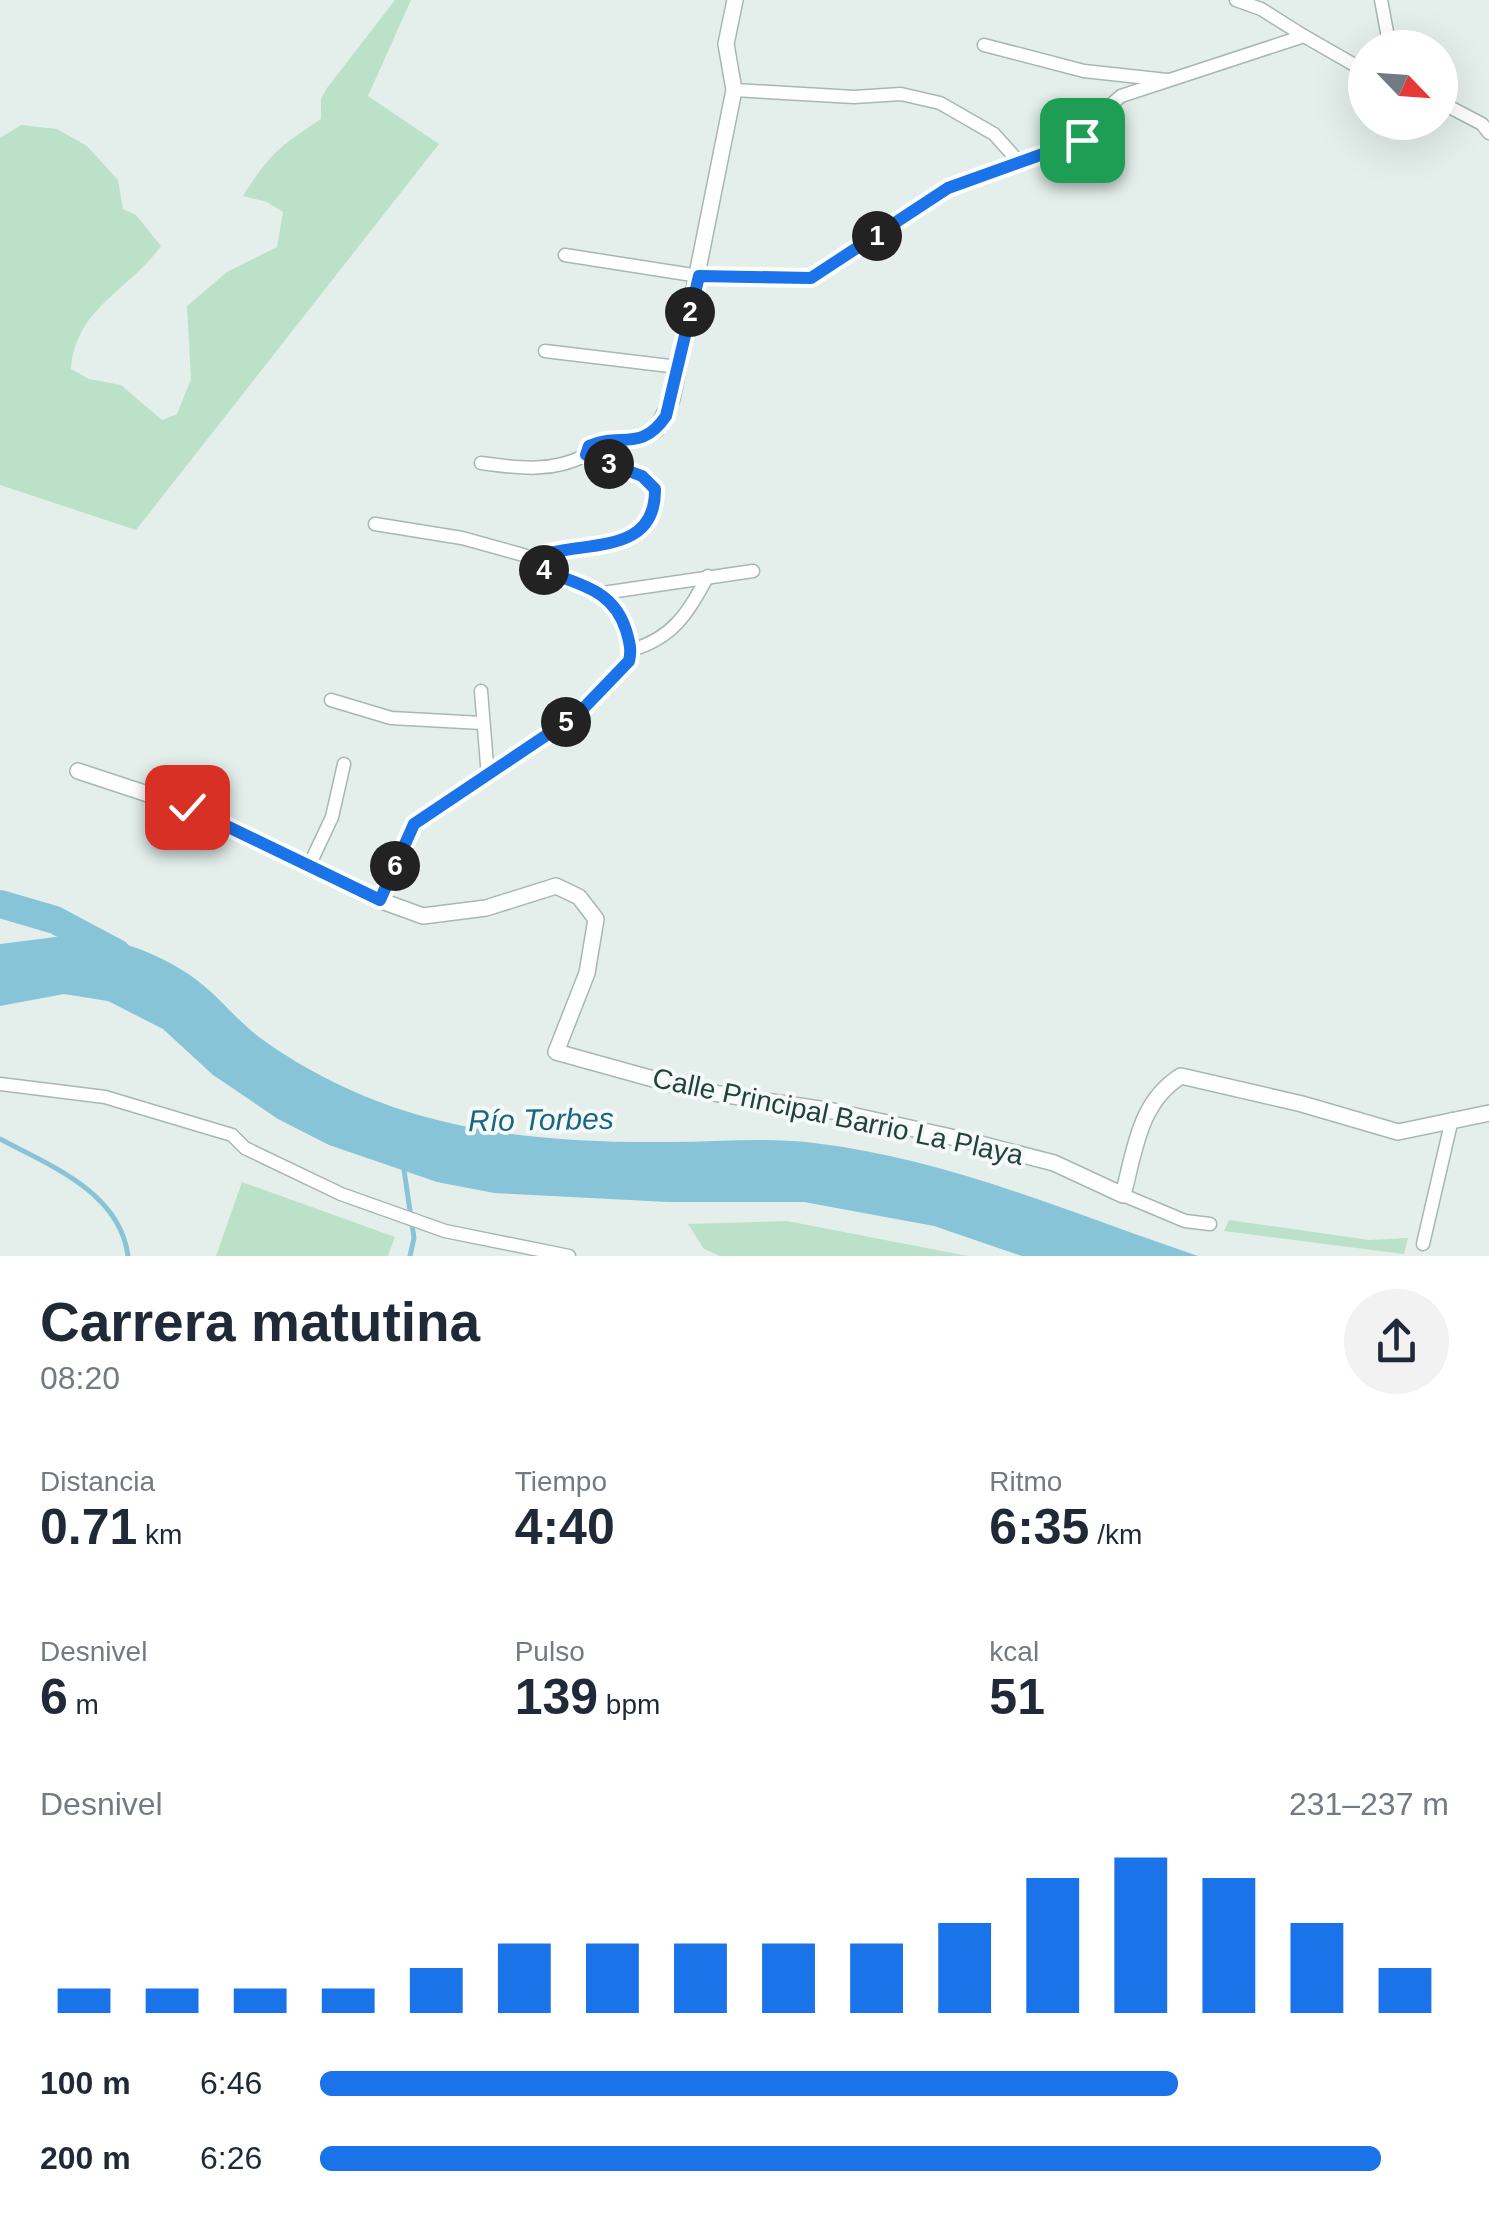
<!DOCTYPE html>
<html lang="es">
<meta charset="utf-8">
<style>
:root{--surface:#fff;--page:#f2f2f3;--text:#1f2937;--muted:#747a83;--accent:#1a73e8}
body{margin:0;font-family:Helvetica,sans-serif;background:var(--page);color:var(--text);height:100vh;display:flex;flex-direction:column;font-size:38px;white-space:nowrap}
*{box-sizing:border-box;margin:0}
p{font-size:32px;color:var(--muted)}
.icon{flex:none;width:55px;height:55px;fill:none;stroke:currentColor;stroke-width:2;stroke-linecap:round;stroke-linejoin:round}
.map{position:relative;height:1256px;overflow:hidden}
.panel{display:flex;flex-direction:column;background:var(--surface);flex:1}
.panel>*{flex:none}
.needle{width:65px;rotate:115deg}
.tools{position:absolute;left:1348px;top:30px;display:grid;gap:20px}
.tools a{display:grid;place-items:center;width:110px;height:110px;border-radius:50%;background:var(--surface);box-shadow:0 10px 40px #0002;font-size:50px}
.pin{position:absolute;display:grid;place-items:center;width:85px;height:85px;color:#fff;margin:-42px;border-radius:20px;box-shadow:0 5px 15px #0006}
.km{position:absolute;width:50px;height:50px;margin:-25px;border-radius:50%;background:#222;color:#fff;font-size:28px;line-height:50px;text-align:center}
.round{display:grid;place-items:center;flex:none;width:105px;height:105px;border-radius:52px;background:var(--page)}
.overview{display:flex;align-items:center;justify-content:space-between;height:170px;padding:0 40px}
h1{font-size:55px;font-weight:700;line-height:75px}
.stats{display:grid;grid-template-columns:repeat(3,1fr);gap:15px;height:170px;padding:10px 40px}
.stats div{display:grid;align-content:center}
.stats b{font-size:50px;font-weight:700}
.stats small{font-size:28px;font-weight:400}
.stats p{font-size:28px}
.chart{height:280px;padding:20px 40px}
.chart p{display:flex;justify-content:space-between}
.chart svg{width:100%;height:180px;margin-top:10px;stroke:var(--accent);stroke-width:6}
ul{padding:0 40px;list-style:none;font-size:32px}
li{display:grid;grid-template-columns:160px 120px 1fr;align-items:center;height:75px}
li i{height:25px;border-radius:12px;background:var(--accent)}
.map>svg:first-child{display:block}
.green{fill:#bce1c9}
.water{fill:#88c4d7}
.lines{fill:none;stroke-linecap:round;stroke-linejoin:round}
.stream{stroke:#88c4d7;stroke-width:5}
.river{stroke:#88c4d7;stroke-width:28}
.minor-casing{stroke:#a6b8b3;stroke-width:15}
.tertiary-casing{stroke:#a6b8b3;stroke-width:18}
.minor{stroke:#fff;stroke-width:12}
.tertiary{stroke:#fff;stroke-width:15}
.route-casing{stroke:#fff;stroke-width:20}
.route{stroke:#1a73e8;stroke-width:12}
.labels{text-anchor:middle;stroke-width:8;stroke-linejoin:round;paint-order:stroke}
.street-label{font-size:28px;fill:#22423c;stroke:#f5faf8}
.water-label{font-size:30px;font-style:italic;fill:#166783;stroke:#f5faf8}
</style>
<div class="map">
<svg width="1489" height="1256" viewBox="0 0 1489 1256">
<rect width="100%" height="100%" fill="#e4efeb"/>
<g class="green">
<path d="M 395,0 L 411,0 L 368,96 L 439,144 L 136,530 L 0,485 L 0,138 L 21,125 L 57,129 L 87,146 L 118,180 L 123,209 L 136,215 L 161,246 C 129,291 76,307 71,369 L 89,379 L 121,385 L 162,420 L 177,414 L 191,379 L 187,306 L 227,272 L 277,247 L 283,212 L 267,202 L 243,196 C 271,152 279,147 321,119 L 321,99 L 327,88 Z"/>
<polygon points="242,1182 395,1237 388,1256 216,1256"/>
<polygon points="1229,1220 1369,1240 1408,1238 1404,1254 1224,1231"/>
<polygon points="787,1221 968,1256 720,1256 704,1249 688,1224"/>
</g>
<path class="water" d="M 79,934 C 125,940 175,959 210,991 C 226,1006 241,1023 259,1037 C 305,1071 361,1098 415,1114 C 497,1138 585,1143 670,1142 C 718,1142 766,1137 814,1143 C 949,1159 1070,1213 1198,1256 L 1022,1256 L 934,1226 L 804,1202 L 668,1202 L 494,1193 L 437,1182 L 329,1145 L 278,1119 L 213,1075 L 163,1029 L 108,1001 L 64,994 L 0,1006 L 0,944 Z"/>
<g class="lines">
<g class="stream">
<path d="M 0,1139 C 49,1165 120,1192 128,1256"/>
<polyline points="404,1170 414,1238 410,1256"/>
</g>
<polyline class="river" points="0,904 55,920 117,953"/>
<defs>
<g id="minor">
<polyline points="1236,0 1261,9 1304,36"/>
<polyline points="1381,0 1390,48"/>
<polyline points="984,45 1084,71 1167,80"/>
<polyline points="734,90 854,97 901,94 940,103 994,134 1019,162"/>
<polyline points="1440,102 1482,124 1489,133"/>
<polyline points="565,255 699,276 811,278 948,187 1082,140 1098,116 1121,96 1304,36 1365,71"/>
<polyline points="545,351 678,367"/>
<path d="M 481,463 C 518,468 552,473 586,455"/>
<polyline points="375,524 462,538 534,558"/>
<polyline points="603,593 753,571"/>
<path d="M 631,650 C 674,638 688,612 708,576"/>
<polyline points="481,691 488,777"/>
<polyline points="331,700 391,718 482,723"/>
<polyline points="309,866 332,817 344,764"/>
<polyline points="0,1084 105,1097 232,1135 245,1148 341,1194 445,1231 569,1256"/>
<polyline points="1123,1195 1185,1221 1210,1224"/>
<polyline points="1423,1244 1452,1119"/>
</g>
<g id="tertiary">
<path d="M 78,771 L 187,807 L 379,900 L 423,916 L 486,908 L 556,886 L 579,897 L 596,919 L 587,973 L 556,1052 L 693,1090 L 833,1111 L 969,1141 L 1054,1163 L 1123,1195 C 1135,1150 1139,1102 1181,1076 L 1302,1104 L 1398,1132 L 1489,1113"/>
<path d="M 379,900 L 414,824 L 577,714 L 629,661 C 632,649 629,641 625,630 C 612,586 575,586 539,568 L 534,558 C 578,539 656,559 655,489 L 642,476 L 586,455 L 589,446 C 611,436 629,445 656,430 L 672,399 L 734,90 L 726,44 L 735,0"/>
</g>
</defs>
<use href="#minor" class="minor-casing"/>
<use href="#tertiary" class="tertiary-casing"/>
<use href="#minor" class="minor"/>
<use href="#tertiary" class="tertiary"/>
</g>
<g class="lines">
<defs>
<path id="route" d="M 187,807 L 380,900 L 414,824 L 578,714 L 629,661 C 632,649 629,641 626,630 C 612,586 575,585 539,568 L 534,558 C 578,539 656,559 655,489 L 642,476 L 586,455 L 589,446 C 620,432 641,453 666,416 L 699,276 L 811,278 L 948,188 L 1082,140"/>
</defs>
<use href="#route" class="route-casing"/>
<use href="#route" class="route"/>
</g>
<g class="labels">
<g class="street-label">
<text transform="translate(838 1116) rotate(12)" y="10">Calle Principal Barrio La Playa</text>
</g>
<g class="water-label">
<text transform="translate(541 1120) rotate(-1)" y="10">Río Torbes</text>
</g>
</g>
</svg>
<div class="tools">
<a><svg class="needle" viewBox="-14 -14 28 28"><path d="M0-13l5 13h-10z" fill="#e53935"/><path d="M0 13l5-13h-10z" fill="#747a83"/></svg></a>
</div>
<div class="pin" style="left:1082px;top:140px;background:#1e9e55"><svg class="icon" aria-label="arrive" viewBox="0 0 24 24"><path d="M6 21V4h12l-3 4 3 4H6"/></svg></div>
<div class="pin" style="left:187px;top:807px;background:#d93025"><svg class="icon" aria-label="check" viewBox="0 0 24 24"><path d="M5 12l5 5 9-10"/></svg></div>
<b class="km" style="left:877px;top:236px">1</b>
<b class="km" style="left:690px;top:312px">2</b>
<b class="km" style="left:609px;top:464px">3</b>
<b class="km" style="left:544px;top:570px">4</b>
<b class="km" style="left:566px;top:722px">5</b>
<b class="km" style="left:395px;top:866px">6</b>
</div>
<section class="panel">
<div class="overview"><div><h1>Carrera matutina</h1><p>08:20</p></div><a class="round"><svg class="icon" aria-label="share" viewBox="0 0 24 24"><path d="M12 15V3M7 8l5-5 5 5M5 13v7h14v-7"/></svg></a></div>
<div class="stats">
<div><p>Distancia</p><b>0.71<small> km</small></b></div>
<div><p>Tiempo</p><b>4:40</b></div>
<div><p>Ritmo</p><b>6:35<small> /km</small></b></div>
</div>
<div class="stats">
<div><p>Desnivel</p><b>6<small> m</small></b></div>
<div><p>Pulso</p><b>139<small> bpm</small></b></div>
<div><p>kcal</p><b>51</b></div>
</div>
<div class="chart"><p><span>Desnivel</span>231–237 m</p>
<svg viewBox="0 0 160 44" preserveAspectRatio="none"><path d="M5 44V38M15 44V38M25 44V38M35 44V38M45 44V33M55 44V27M65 44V27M75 44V27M85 44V27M95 44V27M105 44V22M115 44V11M125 44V6M135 44V11M145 44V22M155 44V33"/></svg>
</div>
<ul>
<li><b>100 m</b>6:46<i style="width:76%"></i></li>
<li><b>200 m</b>6:26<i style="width:94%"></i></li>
</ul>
</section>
